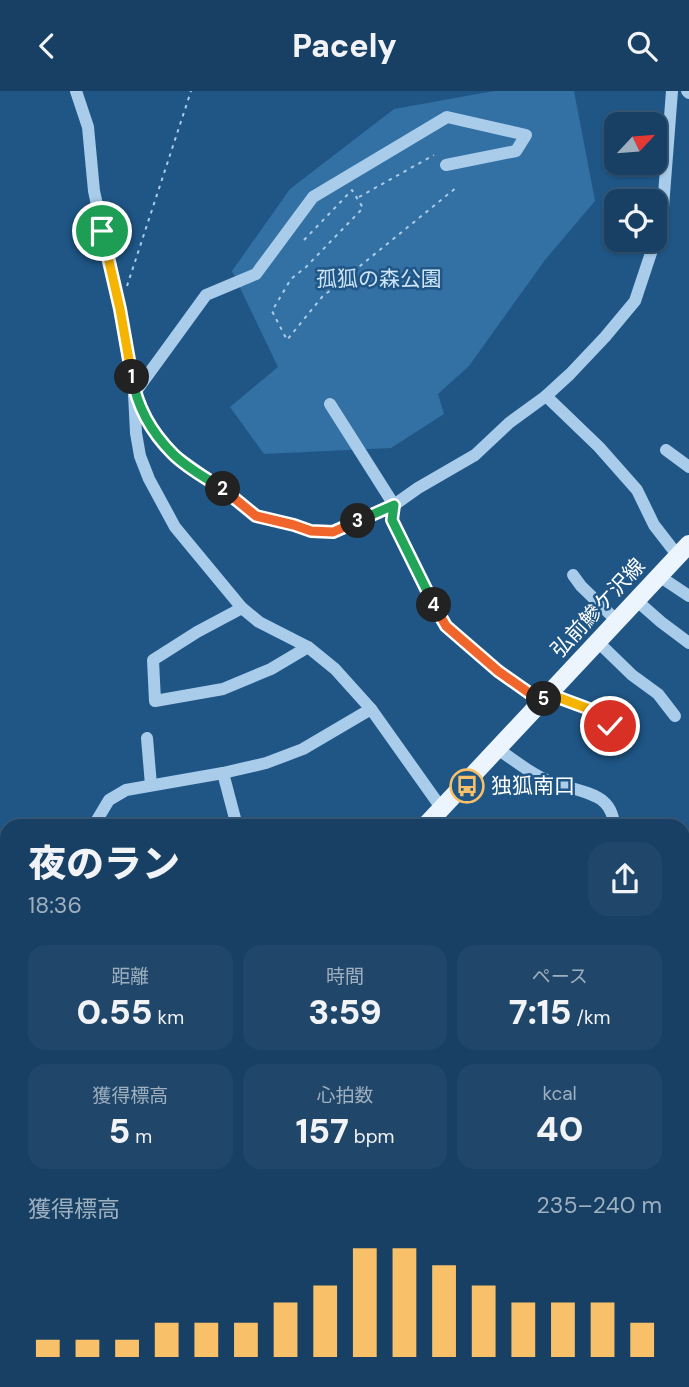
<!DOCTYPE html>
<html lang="ja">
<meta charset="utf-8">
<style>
:root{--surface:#174064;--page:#20476a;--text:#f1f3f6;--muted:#9eafbf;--line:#365978;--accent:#f8c169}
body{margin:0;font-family:"DM Sans","Noto Sans JP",sans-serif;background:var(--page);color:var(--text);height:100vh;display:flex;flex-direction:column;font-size:26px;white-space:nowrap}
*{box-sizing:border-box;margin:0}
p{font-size:23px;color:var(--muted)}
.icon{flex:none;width:38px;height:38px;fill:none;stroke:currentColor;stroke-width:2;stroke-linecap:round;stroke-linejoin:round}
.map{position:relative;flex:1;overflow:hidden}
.sheet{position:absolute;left:0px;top:728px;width:690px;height:569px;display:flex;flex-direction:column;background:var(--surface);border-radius:21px 21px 0 0;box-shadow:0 2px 5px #0004,0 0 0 2px var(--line)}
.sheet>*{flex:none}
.needle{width:46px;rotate:64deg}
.fabs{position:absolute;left:604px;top:21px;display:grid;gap:14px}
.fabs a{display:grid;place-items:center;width:63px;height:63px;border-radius:14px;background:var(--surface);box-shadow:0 2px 5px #0004,0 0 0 2px var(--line);font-size:35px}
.pin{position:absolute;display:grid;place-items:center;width:60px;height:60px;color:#fff;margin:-30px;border:4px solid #fff;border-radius:50%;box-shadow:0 2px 7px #0007}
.km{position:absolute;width:35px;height:35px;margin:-18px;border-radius:50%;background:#222;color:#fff;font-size:19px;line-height:35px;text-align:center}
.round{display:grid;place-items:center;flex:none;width:74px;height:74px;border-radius:21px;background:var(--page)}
.summary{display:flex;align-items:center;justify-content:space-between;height:119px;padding:0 28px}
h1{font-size:38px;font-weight:800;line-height:52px}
.stats{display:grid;grid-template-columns:repeat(3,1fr);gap:10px;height:119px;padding:7px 28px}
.stats div{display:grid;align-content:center;border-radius:18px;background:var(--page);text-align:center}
.stats b{font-size:35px;font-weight:800}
.stats small{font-size:19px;font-weight:400}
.stats p{font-size:19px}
.chart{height:196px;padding:14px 28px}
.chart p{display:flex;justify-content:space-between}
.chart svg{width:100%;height:126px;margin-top:7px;stroke:var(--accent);stroke-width:6}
header{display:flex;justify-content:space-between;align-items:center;height:91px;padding:0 28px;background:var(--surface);font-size:32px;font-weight:800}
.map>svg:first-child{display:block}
.green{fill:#3370a3}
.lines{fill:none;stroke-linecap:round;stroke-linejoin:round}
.stream{stroke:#9cc8eb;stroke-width:2.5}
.path{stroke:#a8ccea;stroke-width:2;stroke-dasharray:3.5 5;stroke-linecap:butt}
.minor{stroke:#a8ccea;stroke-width:12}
.major{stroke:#ecf5fe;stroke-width:18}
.split-1-casing{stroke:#fff;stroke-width:14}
.split-2-casing{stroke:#fff;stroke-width:14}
.split-3-casing{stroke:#fff;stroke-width:14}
.split-4-casing{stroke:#fff;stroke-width:14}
.split-5-casing{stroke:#fff;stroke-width:14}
.split-6-casing{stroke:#fff;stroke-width:14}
.split-1{stroke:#f5b400;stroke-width:9}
.split-2{stroke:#22a559;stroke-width:9}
.split-3{stroke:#f0652b;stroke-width:9}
.split-4{stroke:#22a559;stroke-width:9}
.split-5{stroke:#f0652b;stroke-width:9}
.split-6{stroke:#f5b400;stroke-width:9}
.labels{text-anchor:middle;stroke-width:5;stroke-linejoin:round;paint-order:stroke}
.park-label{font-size:21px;fill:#cde4f7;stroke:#1f5686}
.street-label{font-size:21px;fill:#fff;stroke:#1f5686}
.poi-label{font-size:21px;fill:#fff;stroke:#1f5686;text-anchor:start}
</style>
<header><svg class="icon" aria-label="back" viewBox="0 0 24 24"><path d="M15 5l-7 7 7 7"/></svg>Pacely<svg class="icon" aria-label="search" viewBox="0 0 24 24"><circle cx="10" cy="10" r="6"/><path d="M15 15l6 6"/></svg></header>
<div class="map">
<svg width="689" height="1296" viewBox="0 0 689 1296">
<rect width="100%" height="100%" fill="#1f5686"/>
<polygon class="green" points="494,0 574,0 595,110 545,169 469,275 438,303 444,323 391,357 264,363 230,316 278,276 232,180 290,98 394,18"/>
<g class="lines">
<g class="stream">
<polyline points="682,1098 689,1095"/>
<polyline points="8,1296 37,1290"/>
</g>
<g class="path">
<polyline points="359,106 434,64"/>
<polyline points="304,149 352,99 363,117 306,176 291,188 272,220 287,249 322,206 457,96"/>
<polyline points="127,195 191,0"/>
<polyline points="682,994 689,990"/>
<polyline points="682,1260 689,1258"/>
<polyline points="359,1290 362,1296"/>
<polyline points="592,1296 608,1290"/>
</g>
<g class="minor">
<polyline points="76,0 88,36 94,100 120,218 134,303 136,342 140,365 149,388 175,436 242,517 259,531 308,556 335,578 371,618 442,718"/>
<polyline points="687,0 689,2"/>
<polyline points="134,303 148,332 173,363 225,400 256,425 294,434 311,440 333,441 394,414 418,397 475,364 509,332 546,305 570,283 605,246 635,210 662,129 672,0"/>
<polyline points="134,303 206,204 256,183 313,106 447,26 526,44 516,60 446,74"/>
<polyline points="546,305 599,356 637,399 654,434 678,465"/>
<polyline points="330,313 394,414 392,429 435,517 446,535 498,580 542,611"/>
<polyline points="666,359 689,376"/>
<polyline points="573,484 581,495 617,530"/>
<polyline points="659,485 689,505"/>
<polyline points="636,509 661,531 689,552"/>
<polyline points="242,517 197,541 153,569 155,610 223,598 271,578 308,556"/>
<polyline points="598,551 632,584 658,603 675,625"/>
<polyline points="549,603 592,619 610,635"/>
<polyline points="147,647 151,694"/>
<path d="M 498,658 C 516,671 533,684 553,692 C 568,697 594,701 604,711 C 611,717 613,726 615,735"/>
<polyline points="223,682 237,735"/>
<polyline points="95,735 97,729 109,709 126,699 223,682 266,672 303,658 371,618"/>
<polyline points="0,774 7,776"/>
<polyline points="682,795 689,796"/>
<polyline points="0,823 7,827"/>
<polyline points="682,879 689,890"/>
<polyline points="0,1109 7,1111"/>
<polyline points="0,1195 7,1201"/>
<polyline points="120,1290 128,1296"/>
</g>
<g class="major">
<polyline points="425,735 689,453"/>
<polyline points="0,1227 7,1218"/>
</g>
</g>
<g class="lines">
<defs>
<polyline id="split-1" points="102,140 120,218 132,286"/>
<path id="split-2" d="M 132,286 C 137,316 152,342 173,363 C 187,377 206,387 223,398"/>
<polyline id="split-3" points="223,398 256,425 294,434 311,440 333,441 358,430"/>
<polyline id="split-4" points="358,430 394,414 392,429 434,514"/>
<polyline id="split-5" points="434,514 446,535 498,580 542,611 544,608"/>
<polyline id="split-6" points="544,608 549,603 592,619 610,635"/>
</defs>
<use href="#split-1" class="split-1-casing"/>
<use href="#split-2" class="split-2-casing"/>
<use href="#split-3" class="split-3-casing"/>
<use href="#split-4" class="split-4-casing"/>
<use href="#split-5" class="split-5-casing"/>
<use href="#split-6" class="split-6-casing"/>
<use href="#split-1" class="split-1"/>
<use href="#split-2" class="split-2"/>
<use href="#split-3" class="split-3"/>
<use href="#split-4" class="split-4"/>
<use href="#split-5" class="split-5"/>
<use href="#split-6" class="split-6"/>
</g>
<defs>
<symbol id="bus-ring" viewBox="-11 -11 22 22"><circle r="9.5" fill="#1f5686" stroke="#f8c169" stroke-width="1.5"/><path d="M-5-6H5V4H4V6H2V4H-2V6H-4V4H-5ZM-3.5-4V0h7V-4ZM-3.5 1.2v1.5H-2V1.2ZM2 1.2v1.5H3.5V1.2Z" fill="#f8c169"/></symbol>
</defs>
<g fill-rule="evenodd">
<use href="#bus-ring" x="448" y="676" width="38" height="38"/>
</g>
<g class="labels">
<g class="park-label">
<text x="379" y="195">孤狐の森公園</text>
</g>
<g class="street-label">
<text transform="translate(598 517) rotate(-47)" y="7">弘前鰺ケ沢線</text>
</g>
<g class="poi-label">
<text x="491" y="702">独狐南口</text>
</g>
</g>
</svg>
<div class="fabs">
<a><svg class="needle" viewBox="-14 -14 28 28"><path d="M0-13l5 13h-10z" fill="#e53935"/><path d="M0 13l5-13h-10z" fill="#9eafbf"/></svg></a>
<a><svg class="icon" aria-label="locate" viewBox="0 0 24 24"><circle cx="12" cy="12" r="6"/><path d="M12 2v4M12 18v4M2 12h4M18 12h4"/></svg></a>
</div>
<div class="pin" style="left:102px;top:140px;background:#1e9e55"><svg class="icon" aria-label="arrive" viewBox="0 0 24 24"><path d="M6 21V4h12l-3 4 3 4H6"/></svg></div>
<div class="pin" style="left:610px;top:635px;background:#d93025"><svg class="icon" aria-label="check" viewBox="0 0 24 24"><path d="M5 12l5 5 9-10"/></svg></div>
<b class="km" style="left:132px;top:286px">1</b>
<b class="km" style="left:223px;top:398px">2</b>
<b class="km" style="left:358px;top:430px">3</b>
<b class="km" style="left:434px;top:514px">4</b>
<b class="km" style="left:544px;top:608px">5</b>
<section class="sheet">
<div class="summary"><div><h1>夜のラン</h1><p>18:36</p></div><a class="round"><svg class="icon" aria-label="share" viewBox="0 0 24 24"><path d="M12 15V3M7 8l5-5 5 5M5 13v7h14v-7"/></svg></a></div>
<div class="stats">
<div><p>距離</p><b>0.55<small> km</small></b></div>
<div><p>時間</p><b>3:59</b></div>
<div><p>ペース</p><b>7:15<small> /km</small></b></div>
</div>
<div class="stats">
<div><p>獲得標高</p><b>5<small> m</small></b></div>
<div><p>心拍数</p><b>157<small> bpm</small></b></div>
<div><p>kcal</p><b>40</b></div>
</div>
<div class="chart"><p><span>獲得標高</span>235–240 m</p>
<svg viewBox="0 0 160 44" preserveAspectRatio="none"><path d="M5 44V38M15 44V38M25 44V38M35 44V32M45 44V32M55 44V32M65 44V25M75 44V19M85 44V6M95 44V6M105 44V12M115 44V19M125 44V25M135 44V25M145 44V25M155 44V32"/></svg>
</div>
</section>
</div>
